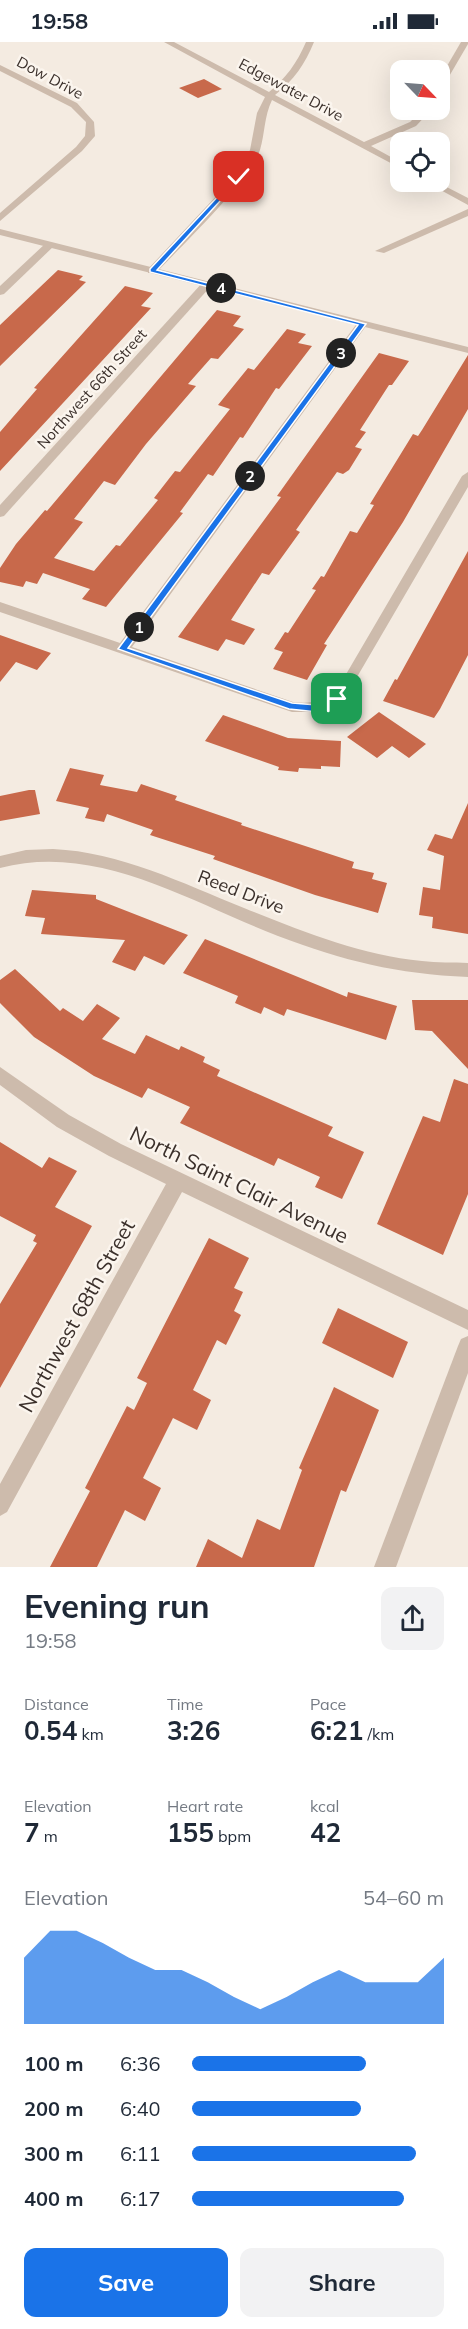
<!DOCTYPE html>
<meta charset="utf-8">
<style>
:root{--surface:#fff;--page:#f2f2f3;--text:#1f2937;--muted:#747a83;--accent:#1a73e8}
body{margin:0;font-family:Mulish,sans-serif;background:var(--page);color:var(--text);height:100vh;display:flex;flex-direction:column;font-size:22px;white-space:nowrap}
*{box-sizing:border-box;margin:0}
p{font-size:20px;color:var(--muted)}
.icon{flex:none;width:33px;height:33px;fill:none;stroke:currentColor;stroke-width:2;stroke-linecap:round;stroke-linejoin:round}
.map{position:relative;height:1525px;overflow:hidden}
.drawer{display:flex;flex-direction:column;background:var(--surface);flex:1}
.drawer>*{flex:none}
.needle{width:39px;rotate:115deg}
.tools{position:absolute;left:390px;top:18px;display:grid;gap:12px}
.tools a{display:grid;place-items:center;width:60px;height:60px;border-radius:12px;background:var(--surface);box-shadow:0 6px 24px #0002;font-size:30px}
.pin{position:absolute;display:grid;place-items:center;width:51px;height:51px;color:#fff;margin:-26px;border-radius:12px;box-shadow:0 3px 9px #0006}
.km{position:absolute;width:30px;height:30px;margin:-15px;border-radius:50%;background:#222;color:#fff;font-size:16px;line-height:30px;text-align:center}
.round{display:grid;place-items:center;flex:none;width:63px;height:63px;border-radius:12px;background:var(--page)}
.headline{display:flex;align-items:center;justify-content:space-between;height:102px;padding:0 24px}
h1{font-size:33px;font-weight:700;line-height:45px}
.figures{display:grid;grid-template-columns:repeat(3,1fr);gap:9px;height:102px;padding:6px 24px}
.figures div{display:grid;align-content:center}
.figures b{font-size:26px;font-weight:700}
.figures small{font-size:16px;font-weight:400}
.figures p{font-size:16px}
.chart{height:168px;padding:12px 24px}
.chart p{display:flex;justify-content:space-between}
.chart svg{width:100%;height:108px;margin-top:6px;fill:var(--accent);opacity:.7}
.button{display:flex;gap:12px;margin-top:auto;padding:12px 24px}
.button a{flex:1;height:69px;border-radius:12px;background:var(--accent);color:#fff;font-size:24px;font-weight:700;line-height:69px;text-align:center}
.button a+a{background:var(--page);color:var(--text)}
ul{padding:0 24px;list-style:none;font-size:20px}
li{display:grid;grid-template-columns:96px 72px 1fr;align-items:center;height:45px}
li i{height:15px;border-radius:8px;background:var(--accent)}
.status{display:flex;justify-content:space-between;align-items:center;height:42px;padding:0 30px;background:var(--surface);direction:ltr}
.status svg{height:16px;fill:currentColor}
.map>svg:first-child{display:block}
.building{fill:#c8694b}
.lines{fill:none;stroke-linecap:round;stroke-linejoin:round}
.minor{fill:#cdbbac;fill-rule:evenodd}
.tertiary{fill:#cdbbac;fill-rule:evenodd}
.route{fill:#1a73e8;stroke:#fff;stroke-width:1.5}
.labels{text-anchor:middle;stroke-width:5;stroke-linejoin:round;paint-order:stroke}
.far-street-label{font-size:15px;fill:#3b302b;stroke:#fbf5ee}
.street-label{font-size:18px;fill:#3b302b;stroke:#fbf5ee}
.near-street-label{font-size:21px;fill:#3b302b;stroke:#fbf5ee}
</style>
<div class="status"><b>19:58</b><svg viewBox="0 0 49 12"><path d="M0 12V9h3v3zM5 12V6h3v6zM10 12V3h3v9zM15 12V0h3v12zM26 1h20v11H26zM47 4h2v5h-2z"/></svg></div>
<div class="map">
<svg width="468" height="1525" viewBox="0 0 468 1525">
<rect width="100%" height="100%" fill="#f4ebe1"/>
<g class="building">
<polygon points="204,37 222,47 198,56 179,46"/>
<polygon points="58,228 83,234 79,238 86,240 0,324 0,283"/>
<polygon points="125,244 153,251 141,264 151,266 0,429 0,390 37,347 34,346"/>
<polygon points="217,268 241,274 233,284 244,287 218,317 211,316 188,342 196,344 146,402 115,443 104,439 74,477 83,480 54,516 94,529 116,503 120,504 158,458 154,456 175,429 180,430 230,367 218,363 248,326 254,328 287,287 306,292 298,301 312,304 279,347 276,346 243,396 240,395 213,434 208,432 180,470 183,471 106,565 82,557 90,547 43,531 37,542 26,539 23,545 0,540 0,526 16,502 45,468 47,469"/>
<polygon points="379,311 409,319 392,343 389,343 360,388 366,390 355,405 362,407 349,428 343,432 337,430 296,488 300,490 269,533 262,531 231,578 255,587 244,603 226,597 218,609 178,595 281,455 277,454"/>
<polygon points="468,313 468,367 403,480 324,602 327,603 307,638 273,627 283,610 274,607 285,590 288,591 316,548 312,547 321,534 324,535 350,489 357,491 374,463 370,462 413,392 418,394 422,388"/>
<polygon points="468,509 468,613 440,667 434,676 383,659 395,637 397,638"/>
<polygon points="0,593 51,611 37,628 16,620 0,640"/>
<polygon points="379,670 426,702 409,716 392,704 377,716 347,695"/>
<polygon points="223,673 288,696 341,699 340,725 321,724 321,727 299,726 298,730 278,728 279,725 205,699"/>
<polygon points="70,726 104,733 100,743 137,750 141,742 177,754 175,758 242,781 241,783 354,820 352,826 374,831 372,837 387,841 378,871 315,853 213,817 215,814 150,793 153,788 107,772 104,780 85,776 89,766 56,759"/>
<polygon points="29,748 35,748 40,772 0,779 0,754"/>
<polygon points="468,761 468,892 432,886 433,875 419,873 423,845 440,848 444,814 427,808 435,792 452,797"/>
<polygon points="32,848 96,853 96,857 188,893 164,923 144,914 135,929 112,920 125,898 41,892 45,876 25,874"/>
<polygon points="205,897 347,955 348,950 397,964 386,998 287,967 284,974 264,965 261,972 235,961 238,954 183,931"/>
<polygon points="15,927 60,969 63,966 83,979 97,962 120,976 102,997 135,1012 146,993 179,1008 181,1004 205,1015 203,1020 220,1028 217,1034 333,1085 328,1094 364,1110 342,1157 315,1145 320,1135 278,1116 274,1124 180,1081 190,1065 148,1046 142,1056 94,1034 34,995 0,961 0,938"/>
<polygon points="412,958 468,958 468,1027 432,989 415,988"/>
<polygon points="454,1037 468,1042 468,1152 443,1213 377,1182 423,1074 440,1080"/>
<polygon points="0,1100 42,1126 49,1115 77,1129 55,1165 92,1184 0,1346 0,1262 37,1201 33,1199 36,1193 0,1174"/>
<polygon points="209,1196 249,1216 234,1246 243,1250 234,1269 241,1273 226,1303 217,1298 193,1348 211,1358 197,1388 173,1376 143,1436 161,1446 145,1479 125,1468 97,1525 50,1525 90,1449 85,1446 127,1364 134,1368 147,1341 137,1336"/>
<polygon points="338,1266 408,1300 393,1336 322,1301"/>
<polygon points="334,1345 379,1368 346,1450 341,1448 314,1525 196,1525 208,1497 242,1516 257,1477 280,1488 302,1428 299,1426"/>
</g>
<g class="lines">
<g class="minor">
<path d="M 164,0 L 174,0 L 269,50 C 286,36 297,21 306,0 L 314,0 C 305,22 294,38 275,53 L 364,100 L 410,80 L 422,68 L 431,68 L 416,84 L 371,104 L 400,120 L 400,126 L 272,58 C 264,75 265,91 260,108 C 248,141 182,203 156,231 L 148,231 L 148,227 L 235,134 L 250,108 L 257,71 L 265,55 Z"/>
<polygon points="461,0 468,0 468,2 444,43 440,45 440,36"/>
<polygon points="0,23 77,61 94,80 95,94 82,109 0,179 0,171 76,105 85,94 86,80 71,65 0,29"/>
<polygon points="426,140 437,140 468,156 468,163"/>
<polygon points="468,167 468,174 384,211 375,209"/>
<polygon points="46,201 55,203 4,252 0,253 0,244"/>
<polygon points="207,239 212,242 211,244 4,474 0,475 0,463 203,240"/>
<path d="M 362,279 L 367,282 L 366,284 L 132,605 L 293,660 C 312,662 325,660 338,646 L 462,434 L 468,430 L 468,445 L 343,659 L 320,670 L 292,670 L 0,570 L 0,560 L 120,601 L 358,280 Z"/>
<path d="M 53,807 C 120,810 182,841 244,866 C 301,889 360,913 422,919 C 437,921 453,920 468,921 L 468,935 C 397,932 344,919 278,894 C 190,860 97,800 0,826 L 0,814 L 26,808 Z"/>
<polygon points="0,1025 69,1073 121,1102 468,1268 468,1288 182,1150 7,1470 0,1474 0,1442 166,1142 109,1114 57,1085 0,1043"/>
<polygon points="468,1294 468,1331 396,1525 374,1525 458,1304 461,1297"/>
</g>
<polygon class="tertiary" points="0,187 468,305 468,311 0,193"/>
</g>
<polygon class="route" points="237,134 242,135 157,228 366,282 128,606 292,661 317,663 334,654 340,654 340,659 318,670 289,667 118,607 358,283 150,230 150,227"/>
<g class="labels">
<g class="far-street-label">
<text transform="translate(50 36) rotate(28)" y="5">Dow Drive</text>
<text transform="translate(291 48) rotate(28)" y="5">Edgewater Drive</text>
<text transform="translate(92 347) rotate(-48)" y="5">Northwest 66th Street</text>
</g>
<g class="street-label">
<text transform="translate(241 850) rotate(21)" y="6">Reed Drive</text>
</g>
<g class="near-street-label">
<text transform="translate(239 1143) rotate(26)" y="7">North Saint Clair Avenue</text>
<text transform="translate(77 1274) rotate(-61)" y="7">Northwest 68th Street</text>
</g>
</g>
</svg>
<div class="tools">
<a><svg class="needle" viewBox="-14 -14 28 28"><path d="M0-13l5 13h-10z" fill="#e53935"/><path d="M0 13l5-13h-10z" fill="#747a83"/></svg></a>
<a><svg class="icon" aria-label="locate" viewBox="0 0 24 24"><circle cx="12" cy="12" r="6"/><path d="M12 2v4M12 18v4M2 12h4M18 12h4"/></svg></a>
</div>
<div class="pin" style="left:337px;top:657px;background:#1e9e55"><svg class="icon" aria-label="arrive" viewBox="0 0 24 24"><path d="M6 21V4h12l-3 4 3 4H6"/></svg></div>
<div class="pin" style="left:239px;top:135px;background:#d93025"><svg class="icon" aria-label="check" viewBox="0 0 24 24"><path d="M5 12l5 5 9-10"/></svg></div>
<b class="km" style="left:139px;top:585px">1</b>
<b class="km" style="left:250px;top:434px">2</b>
<b class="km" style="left:341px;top:311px">3</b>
<b class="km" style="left:221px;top:246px">4</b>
</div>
<section class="drawer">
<div class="headline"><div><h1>Evening run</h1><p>19:58</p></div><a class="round"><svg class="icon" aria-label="share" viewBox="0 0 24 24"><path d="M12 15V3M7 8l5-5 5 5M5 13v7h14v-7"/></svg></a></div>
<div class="figures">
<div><p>Distance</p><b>0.54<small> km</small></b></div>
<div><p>Time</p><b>3:26</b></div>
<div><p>Pace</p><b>6:21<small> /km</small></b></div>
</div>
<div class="figures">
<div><p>Elevation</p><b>7<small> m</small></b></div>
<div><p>Heart rate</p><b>155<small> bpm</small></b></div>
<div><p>kcal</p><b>42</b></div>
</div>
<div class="chart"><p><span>Elevation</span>54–60 m</p>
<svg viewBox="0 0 160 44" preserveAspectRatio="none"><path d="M0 44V17L10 6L20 6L30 11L40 17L50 22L60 22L70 27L80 33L90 38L100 33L110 27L120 22L130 27L140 27L150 27L160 17V44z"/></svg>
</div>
<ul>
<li><b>100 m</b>6:36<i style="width:69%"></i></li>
<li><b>200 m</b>6:40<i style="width:67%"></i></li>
<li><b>300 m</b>6:11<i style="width:89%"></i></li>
<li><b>400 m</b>6:17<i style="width:84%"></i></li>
</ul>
<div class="button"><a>Save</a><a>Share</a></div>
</section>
